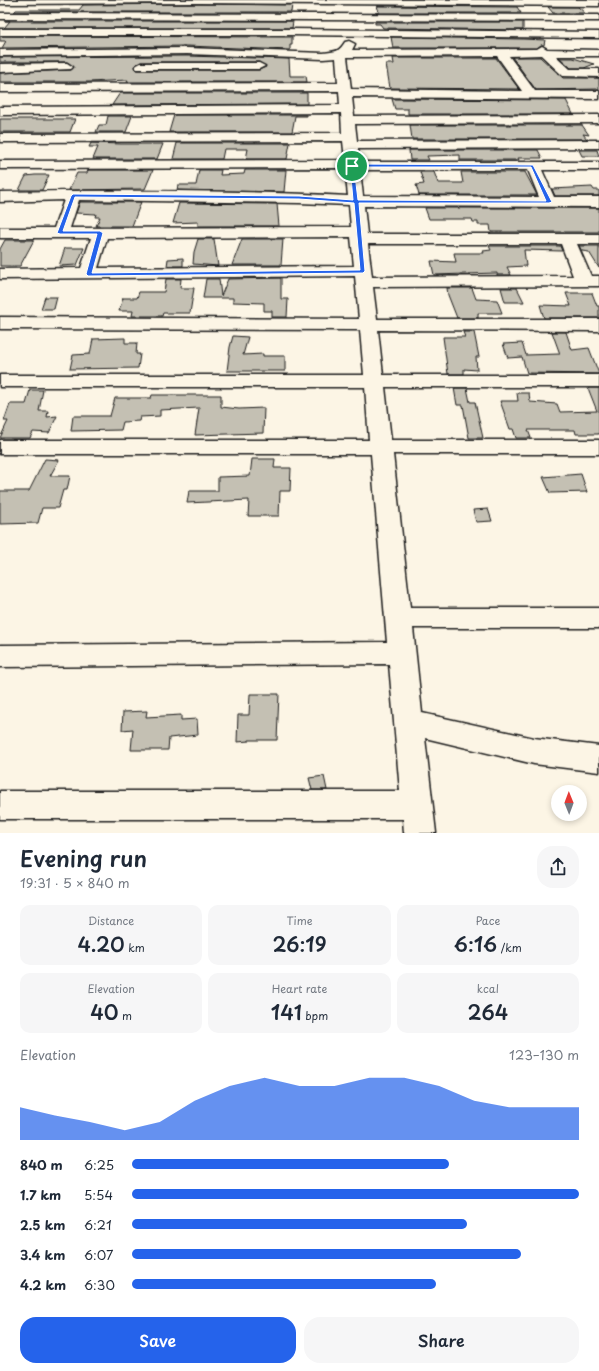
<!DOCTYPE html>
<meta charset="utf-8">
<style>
:root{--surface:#fff;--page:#f6f6f7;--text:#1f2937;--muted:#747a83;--accent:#2563eb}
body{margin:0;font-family:"Playpen Sans",sans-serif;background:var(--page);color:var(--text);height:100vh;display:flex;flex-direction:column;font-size:15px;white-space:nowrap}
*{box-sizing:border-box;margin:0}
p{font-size:13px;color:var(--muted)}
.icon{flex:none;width:22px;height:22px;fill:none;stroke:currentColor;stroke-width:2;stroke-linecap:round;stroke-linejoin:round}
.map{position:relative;height:833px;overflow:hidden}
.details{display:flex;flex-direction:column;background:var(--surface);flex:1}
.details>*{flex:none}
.needle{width:26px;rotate:359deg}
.tools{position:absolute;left:551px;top:785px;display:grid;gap:8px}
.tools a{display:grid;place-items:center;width:36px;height:36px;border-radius:50%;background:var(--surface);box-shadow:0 2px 6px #0003;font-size:20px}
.pin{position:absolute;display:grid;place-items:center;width:34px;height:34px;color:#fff;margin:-17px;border:2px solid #fff;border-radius:50%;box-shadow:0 1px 4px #0007}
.round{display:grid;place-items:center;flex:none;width:42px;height:42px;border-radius:16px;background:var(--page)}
.summary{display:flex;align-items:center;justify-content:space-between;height:68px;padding:0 20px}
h1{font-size:22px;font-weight:600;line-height:30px}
.stats{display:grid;grid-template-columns:repeat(3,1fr);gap:6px;height:68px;padding:4px 20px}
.stats div{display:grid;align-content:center;border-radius:10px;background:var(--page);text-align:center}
.stats b{font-size:20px;font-weight:600}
.stats small{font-size:11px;font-weight:400}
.stats p{font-size:11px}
.chart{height:112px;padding:8px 20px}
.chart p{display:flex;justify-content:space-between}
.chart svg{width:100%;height:72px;margin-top:4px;fill:var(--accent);opacity:.7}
.button{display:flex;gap:8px;margin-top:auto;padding:8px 20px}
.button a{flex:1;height:46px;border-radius:16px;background:var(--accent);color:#fff;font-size:16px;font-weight:600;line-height:46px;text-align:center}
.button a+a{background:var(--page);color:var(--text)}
ul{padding:0 20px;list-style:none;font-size:13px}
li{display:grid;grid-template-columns:64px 48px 1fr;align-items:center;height:30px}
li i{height:10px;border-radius:5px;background:var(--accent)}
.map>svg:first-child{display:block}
.building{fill:#c4c0b3;stroke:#1c1c1c;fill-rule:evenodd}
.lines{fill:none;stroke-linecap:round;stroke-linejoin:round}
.minor-casing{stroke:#1c1c1c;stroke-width:3}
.minor{fill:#fcf5e5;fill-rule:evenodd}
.route{fill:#2563eb;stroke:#fff;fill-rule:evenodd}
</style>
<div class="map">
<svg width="599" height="833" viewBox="0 0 599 833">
<rect width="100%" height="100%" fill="#fcf5e5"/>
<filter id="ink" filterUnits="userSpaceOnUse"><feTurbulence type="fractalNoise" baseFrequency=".025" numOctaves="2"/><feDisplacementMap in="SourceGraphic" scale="8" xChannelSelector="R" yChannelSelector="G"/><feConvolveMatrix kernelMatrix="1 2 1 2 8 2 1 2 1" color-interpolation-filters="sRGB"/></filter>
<g filter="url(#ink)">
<g class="building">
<polygon points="83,5 199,4 292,5 291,12 14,12 16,10 79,10"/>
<polygon points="377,6 517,7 521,13 375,13 379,12"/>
<polygon points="548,7 578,7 585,13 553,13"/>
<polygon points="4,21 293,21 292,28 4,28 10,21"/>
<polygon points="375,22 523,22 523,30 383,28 380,24 375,24"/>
<polygon points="0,36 292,37 292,45 290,45 290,50 187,46 2,48 6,41 0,41"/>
<polygon points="391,37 523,39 545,40 544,45 541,45 537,48 393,48"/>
<path d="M 187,56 L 289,59 L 290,76 L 306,76 L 307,82 L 127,82 L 128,80 L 89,82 L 0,82 L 0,73 L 71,70 L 74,67 L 67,62 L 0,62 L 0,57 ZM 141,62 L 259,62 L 266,67 L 259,70 L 136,70 L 134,66 Z"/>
<polygon points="512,57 540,57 563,78 599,78 599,89 536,90"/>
<polygon points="393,58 496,58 519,89 390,88 386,64 394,64"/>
<polygon points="560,58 573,58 594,64 584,68 571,68"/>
<polygon points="120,93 307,93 307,104 112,105"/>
<polygon points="392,99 566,100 573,114 408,114 408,109 395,109"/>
<polygon points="174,115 307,115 307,116 295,116 292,132 169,132"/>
<polygon points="108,116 132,116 126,132 96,132 99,125 106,125"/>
<polygon points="0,119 75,119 70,132 0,132"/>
<polygon points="410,125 582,125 589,135 583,134 587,139 412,139"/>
<polygon points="91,143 121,144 163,144 157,159 93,159 98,147 89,147"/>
<polygon points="177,143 290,143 287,159 246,159 248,149 224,149 222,159 173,159"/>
<polygon points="409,150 538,150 542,158 518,158 519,160 460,160 460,155 427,156 429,160 410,160"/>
<polygon points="579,150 597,150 599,156 582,156"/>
<polygon points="88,170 153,170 145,189 69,190 77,173 87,173"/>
<polygon points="199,170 221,170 220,175 244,174 245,170 286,170 284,192 177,190 178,185 196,185"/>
<polygon points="420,172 434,172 438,183 463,183 461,172 525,172 537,195 419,195 416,185 424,184"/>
<polygon points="35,175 49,175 42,190 19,190 26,176"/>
<polygon points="592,187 594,190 599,190 599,196 555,196 552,189"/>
<polygon points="80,202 141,202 132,226 96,226 100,217 95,217 96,214 76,213"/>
<polygon points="179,203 277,204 279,226 198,226 198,222 173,223"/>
<polygon points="425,208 599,208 599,232 491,232 490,225 478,225 478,222 473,222 472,219 429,219"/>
<polygon points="198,239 214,239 218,266 193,264 194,252"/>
<polygon points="242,239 283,239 281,265 232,265"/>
<polygon points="5,240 34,240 20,266 0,266 0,249"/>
<polygon points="489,246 560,246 562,251 524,250 526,266 507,267 511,275 497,275 497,273 434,275 431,261 456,262 454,253 484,253 483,251 491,250"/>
<polygon points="579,246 599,246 599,268 589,252 582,251"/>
<polygon points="65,248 84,248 77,265 59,266"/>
<polygon points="183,258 183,266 167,266 168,259"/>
<polygon points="281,278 281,299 288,299 287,317 272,317 272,311 264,311 264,303 233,302 233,298 203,298 206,279 219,279 221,296 228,279"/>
<polygon points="166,279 181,279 180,288 194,288 190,313 163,313 162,316 132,316 133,311 119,311 123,298 137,298 139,292 164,292"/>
<polygon points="447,288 472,288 476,299 497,300 502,313 478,313 478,318 457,318 448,295"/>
<polygon points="501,288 517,288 524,302 505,302"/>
<polygon points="566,293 592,293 597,306 599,306 599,318 544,318 540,305 571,306"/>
<polygon points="45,297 57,297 54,309 41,309"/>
<polygon points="463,332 474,332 479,357 476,357 477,370 464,369 464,374 448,374 443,337 465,337"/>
<polygon points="552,332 566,332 572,350 589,348 599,374 527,373 522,357 508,358 503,344 522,343 526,355 560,354"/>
<polygon points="233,336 248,337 243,355 263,354 263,356 285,356 285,371 227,371 230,347"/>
<polygon points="125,338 125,343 137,343 136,354 140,354 138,368 70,369 73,355 90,354 93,339"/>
<polygon points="454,388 467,388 470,402 475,402 483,438 469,438 463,405 457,405"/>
<polygon points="588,388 599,388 599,434 576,434 575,430 528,430 531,438 516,438 513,429 510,429 500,401 518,401 517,393 529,393 530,402 557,404 560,412 597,411"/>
<polygon points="30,390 43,390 39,411 48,411 47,417 57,416 49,433 33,432 30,438 0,438 8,421 4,421 10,404 26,404"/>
<polygon points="152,395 221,395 221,407 239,409 264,408 263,433 195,435 199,408 160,410 160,416 140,417 139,421 123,422 121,430 71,431 73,416 110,416 115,398 151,398"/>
<polygon points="45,459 59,460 50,476 70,476 67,490 63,490 58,508 42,508 38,523 0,524 0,491 29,491"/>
<polygon points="252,459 275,459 274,468 291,468 290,491 280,491 279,516 248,516 249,500 187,503 189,491 218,491 218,477 250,476"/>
<polygon points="581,474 587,492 550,493 543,477"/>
<polygon points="488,509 492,521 476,522 473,510"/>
<polygon points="250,694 279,694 277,740 249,740 249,741 237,742 238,715 249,715"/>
<polygon points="147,711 146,717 181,715 181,720 197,719 198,735 169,738 168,750 131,750 133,729 122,730 123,712"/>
<polygon points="324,776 327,790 312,790 309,778"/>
</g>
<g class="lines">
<defs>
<g id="minor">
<polygon points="0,0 599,0 599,6 199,3 0,4"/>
<polygon points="0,13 599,15 599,21 0,19"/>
<polygon points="0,29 289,29 599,32 599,38 289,35 0,35"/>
<path d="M 349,41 L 355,44 L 352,50 L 537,49 L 542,46 L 547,49 L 599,50 L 599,56 L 556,56 L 570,69 L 599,69 L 599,77 L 563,76 L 541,55 L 509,56 L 535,91 L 599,91 L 599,99 L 352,97 L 354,116 L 599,115 L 599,123 L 355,124 L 357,141 L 599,140 L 599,148 L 358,149 L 359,162 L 599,162 L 599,170 L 542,170 L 554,197 L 599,197 L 599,207 L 364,206 L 367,234 L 599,234 L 599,244 L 577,244 L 591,276 L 599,276 L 599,286 L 373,287 L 377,319 L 599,319 L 599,331 L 378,330 L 383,375 L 599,375 L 599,387 L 385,387 L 391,440 L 599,440 L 599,454 L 393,454 L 410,608 L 599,608 L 599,628 L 413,628 L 422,713 L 534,738 L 599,746 L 599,772 L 534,764 L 425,738 L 436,833 L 404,833 L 403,819 L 0,819 L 0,791 L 400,791 L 389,664 L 0,667 L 0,645 L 387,642 L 371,454 L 0,454 L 0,440 L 369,440 L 365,387 L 0,387 L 0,375 L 364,375 L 360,330 L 0,329 L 0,317 L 359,319 L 355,276 L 0,279 L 0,269 L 81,268 L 91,238 L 0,238 L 0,228 L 54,228 L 64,200 L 0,202 L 0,192 C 116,190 232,190 348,196 L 345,168 L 0,169 L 0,161 L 345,160 L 343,141 L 0,142 L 0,134 L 342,133 L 341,113 L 0,115 L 0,107 L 340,105 L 339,91 L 0,92 L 0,84 L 338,83 L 336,58 L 323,59 L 187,54 L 0,56 L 0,50 L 187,48 L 323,53 C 336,51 338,53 345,42 ZM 497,56 L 522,91 L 351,89 L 347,57 ZM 360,170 L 528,170 L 539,197 L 363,196 ZM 79,200 L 299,203 L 349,205 L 351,227 L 70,228 ZM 351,237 L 354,266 L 98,268 L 107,238 ZM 368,244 L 561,244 L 573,276 L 372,277 Z"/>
<polygon points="67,63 73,67 71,69 0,72 0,64"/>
<polygon points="141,63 259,63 265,66 259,69 137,69 135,67 137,65"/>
</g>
</defs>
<use href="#minor" class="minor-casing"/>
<use href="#minor" class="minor"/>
</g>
</g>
<path class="route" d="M 352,164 L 533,165 L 552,202 L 549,203 L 359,203 L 365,271 L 363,273 L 88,276 L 86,274 L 97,234 L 60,234 L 57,233 L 71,196 L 73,194 L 299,196 L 353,200 L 350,166 ZM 354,167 L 531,167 L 546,201 L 358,200 ZM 75,197 L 299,199 L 354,203 L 360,270 L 92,273 L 103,233 L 100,231 L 63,231 Z"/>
</svg>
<div class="tools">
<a><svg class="needle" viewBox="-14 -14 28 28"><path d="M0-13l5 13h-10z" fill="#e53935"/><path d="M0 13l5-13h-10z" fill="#747a83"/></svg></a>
</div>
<div class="pin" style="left:352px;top:166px;background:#1e9e55"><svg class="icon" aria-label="arrive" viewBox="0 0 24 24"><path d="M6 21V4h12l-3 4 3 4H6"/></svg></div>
</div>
<section class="details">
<div class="summary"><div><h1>Evening run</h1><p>19:31 · 5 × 840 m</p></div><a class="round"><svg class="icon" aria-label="share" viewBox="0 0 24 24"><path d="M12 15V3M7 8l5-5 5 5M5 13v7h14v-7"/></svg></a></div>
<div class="stats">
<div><p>Distance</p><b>4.20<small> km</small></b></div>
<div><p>Time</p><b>26:19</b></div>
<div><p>Pace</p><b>6:16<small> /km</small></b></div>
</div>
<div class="stats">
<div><p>Elevation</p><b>40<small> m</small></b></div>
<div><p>Heart rate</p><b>141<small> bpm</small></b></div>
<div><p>kcal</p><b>264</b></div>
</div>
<div class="chart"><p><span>Elevation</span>123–130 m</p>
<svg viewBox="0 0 160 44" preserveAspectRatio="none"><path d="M0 44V24L10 29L20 33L30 38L40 33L50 20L60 11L70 6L80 11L90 11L100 6L110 6L120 11L130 20L140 24L150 24L160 24V44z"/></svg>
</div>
<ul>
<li><b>840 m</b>6:25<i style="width:71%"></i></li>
<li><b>1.7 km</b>5:54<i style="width:100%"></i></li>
<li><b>2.5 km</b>6:21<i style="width:75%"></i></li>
<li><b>3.4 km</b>6:07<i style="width:87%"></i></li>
<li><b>4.2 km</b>6:30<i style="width:68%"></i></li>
</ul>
<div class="button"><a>Save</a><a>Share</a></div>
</section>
